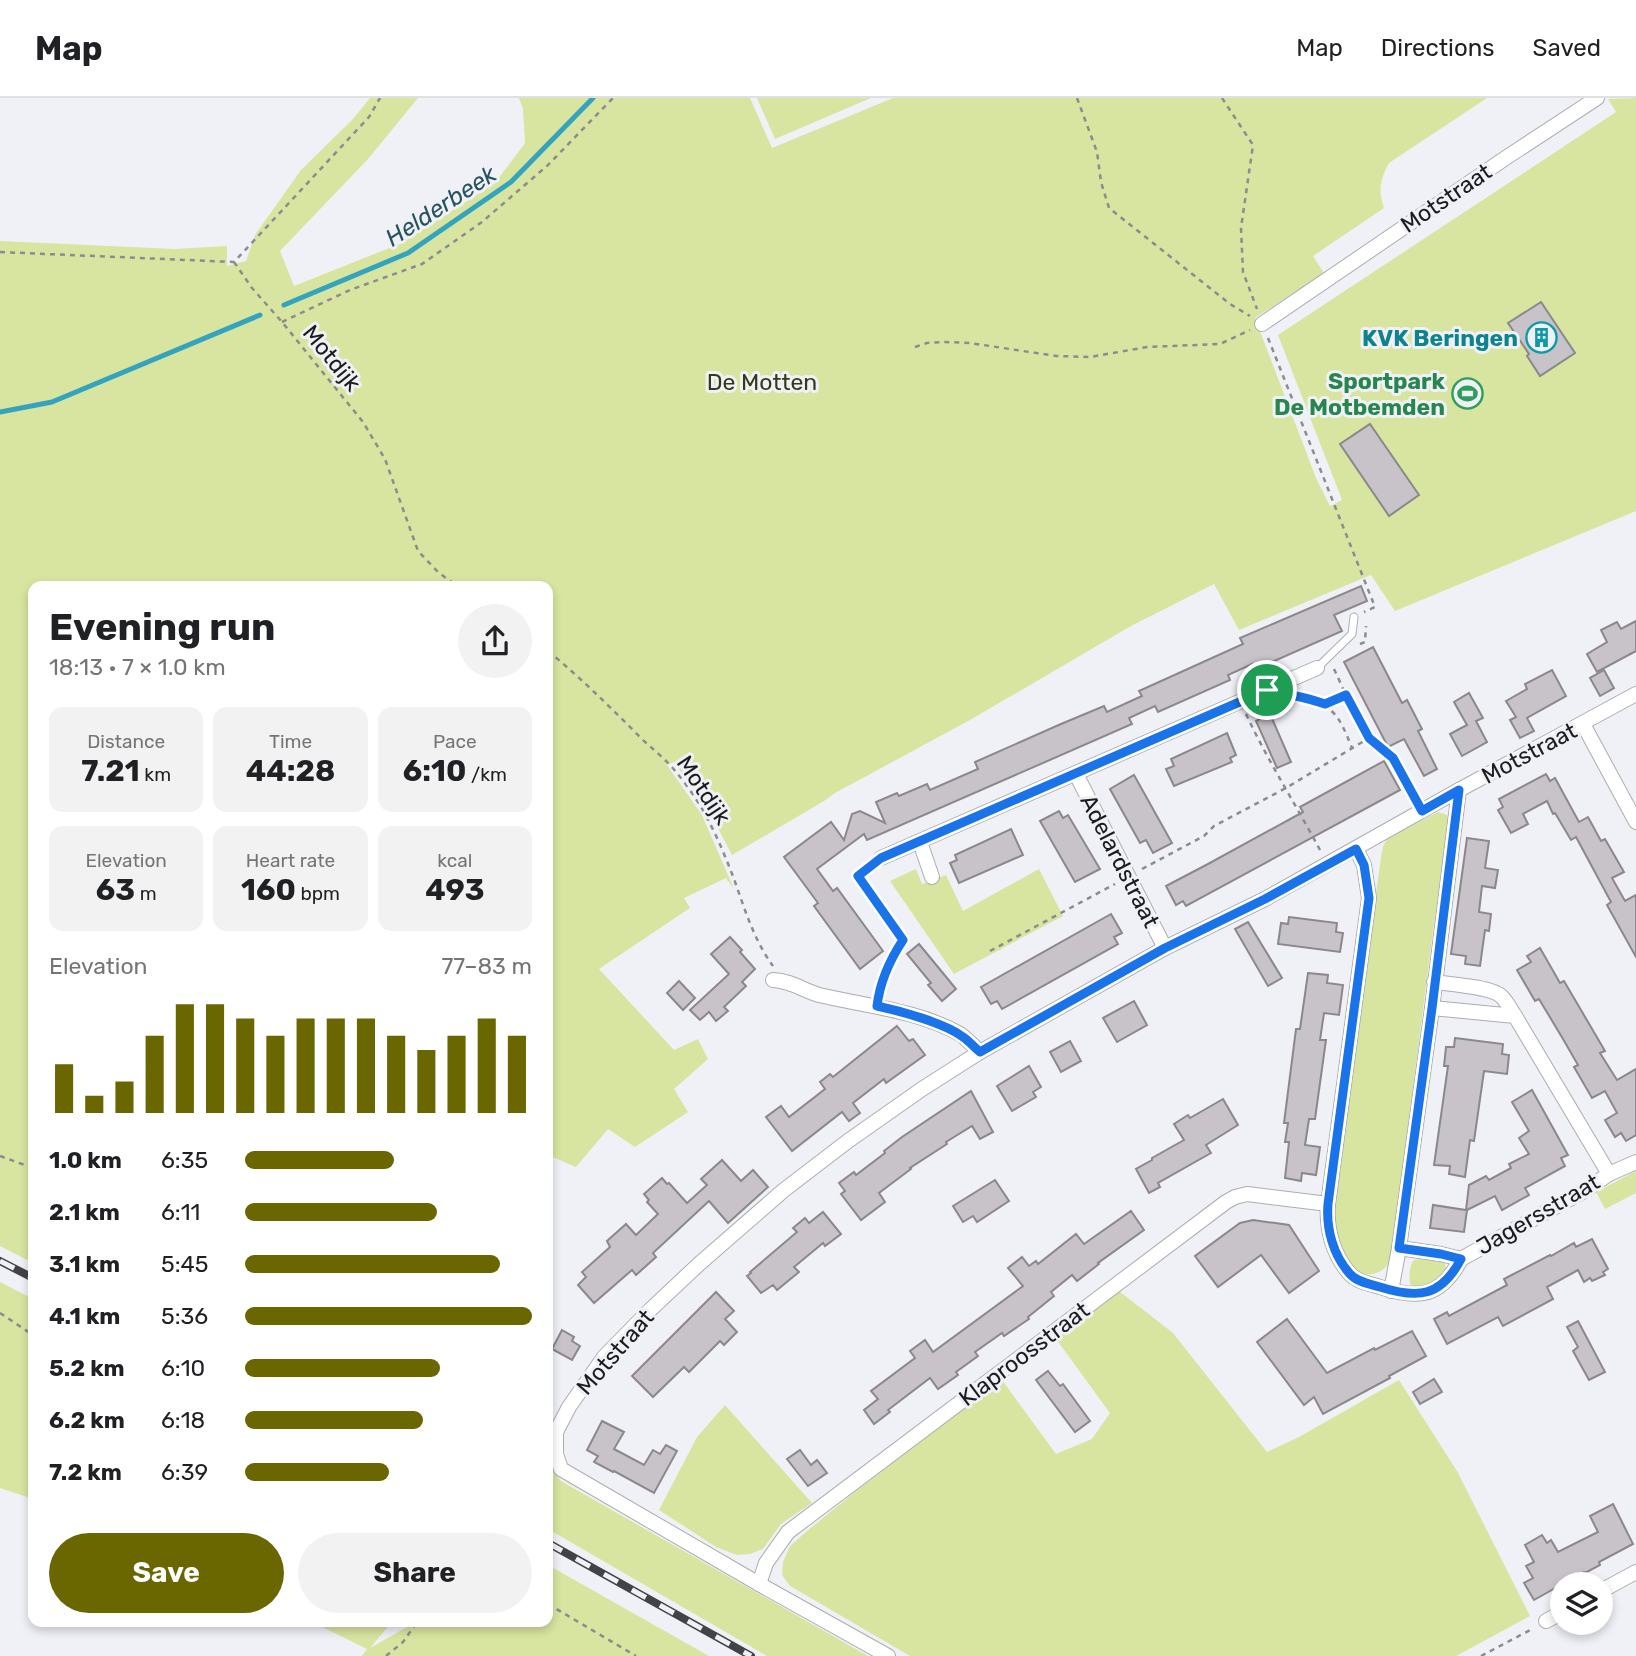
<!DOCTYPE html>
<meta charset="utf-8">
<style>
:root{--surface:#fff;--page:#f2f2f2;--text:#202124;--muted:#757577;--line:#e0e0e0;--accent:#6a6700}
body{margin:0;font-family:Rubik,sans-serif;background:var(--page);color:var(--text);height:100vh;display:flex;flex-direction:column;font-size:26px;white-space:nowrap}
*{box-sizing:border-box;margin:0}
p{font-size:23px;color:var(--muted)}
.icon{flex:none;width:38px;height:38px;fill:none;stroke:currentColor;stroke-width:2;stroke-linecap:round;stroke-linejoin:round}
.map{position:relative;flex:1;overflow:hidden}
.panel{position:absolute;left:28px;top:483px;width:525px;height:1046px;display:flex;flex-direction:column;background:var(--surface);border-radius:14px;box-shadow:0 4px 10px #0003}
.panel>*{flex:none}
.controls{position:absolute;left:1550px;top:1474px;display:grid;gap:14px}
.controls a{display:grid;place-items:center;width:63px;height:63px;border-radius:50%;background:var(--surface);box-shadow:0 4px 10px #0003;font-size:35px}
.pin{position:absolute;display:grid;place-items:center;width:60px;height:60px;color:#fff;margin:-30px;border:4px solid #fff;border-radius:50%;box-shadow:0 2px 7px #0007}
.round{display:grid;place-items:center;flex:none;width:74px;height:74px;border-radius:37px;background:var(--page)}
.overview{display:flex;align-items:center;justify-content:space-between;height:119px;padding:0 21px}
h1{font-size:38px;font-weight:700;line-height:52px}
.stats{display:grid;grid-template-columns:repeat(3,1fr);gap:10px;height:119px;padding:7px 21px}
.stats div{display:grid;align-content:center;border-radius:14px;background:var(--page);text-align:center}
.stats b{font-size:30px;font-weight:700}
.stats small{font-size:19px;font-weight:400}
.stats p{font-size:19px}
.chart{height:196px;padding:14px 21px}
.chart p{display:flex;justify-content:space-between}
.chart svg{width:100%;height:126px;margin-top:7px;stroke:var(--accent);stroke-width:6}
.primary-button{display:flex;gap:14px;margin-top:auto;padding:14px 21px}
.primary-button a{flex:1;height:80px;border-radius:42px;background:var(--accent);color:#fff;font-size:28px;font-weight:700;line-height:80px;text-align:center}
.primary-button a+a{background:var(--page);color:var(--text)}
ul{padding:0 21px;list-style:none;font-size:23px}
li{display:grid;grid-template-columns:112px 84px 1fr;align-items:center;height:52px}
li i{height:18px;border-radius:9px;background:var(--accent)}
header{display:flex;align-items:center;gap:42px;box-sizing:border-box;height:98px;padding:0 35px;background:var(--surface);border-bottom:2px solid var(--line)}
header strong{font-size:33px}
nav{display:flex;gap:38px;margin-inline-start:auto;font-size:24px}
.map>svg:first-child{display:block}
.green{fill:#d7e5a0}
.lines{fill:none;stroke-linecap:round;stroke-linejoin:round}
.stream{stroke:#34a4be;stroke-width:5}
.building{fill:#c8c3c8;stroke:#8c878b;stroke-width:2}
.service-casing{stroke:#acadb3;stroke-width:9}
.minor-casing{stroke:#acadb3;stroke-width:16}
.path{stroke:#8b8b90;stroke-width:2.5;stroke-dasharray:5 5;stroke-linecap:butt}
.service{stroke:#fff;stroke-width:7}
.minor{stroke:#fff;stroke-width:14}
.rail-casing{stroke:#434347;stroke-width:8}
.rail{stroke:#f0f1f7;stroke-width:5;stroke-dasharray:16;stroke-linecap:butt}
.route-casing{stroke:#fff;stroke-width:14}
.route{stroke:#1a73e8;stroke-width:9}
.labels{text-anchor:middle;stroke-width:6;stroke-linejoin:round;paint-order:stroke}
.street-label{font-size:23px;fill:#1c1c1f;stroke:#f0f1f7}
.culture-label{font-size:23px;font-weight:bold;fill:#0d838f;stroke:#f0f1f7;text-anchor:end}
.leisure-label{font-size:23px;font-weight:bold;fill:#27864d;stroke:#f0f1f7;text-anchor:end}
.park-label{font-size:23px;fill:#343917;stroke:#f0f1f7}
.water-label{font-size:24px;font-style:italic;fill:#25535f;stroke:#f0f1f7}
</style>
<header>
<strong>Map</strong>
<nav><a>Map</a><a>Directions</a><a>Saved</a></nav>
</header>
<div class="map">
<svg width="1636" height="1558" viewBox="0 0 1636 1558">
<rect width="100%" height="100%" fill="#f0f1f7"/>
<g class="green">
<path d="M 370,0 L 418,0 L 368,61 L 280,153 L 294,188 L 402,145 L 495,85 L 525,45 L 523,11 L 519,0 L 750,0 L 772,50 L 893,0 L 1487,0 L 1389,65 C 1380,82 1378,92 1384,110 L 1313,158 L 1324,175 L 1255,220 L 1316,380 L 1330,408 L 1342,402 L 1278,237 L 1616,14 L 1608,1 L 1636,0 L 1636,413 L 1395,513 L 1371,477 L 1239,532 L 1214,486 L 1131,528 L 970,622 L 835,695 L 824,703 L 732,757 L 711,717 L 674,664 L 667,667 L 702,717 L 734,791 L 726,780 L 684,800 L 690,810 L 599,871 L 674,952 L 698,941 L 708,961 L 674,991 L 688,1014 L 635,1049 L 608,1031 L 576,1069 L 548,1057 L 548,488 L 33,488 L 33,1165 L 0,1148 L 0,143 L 175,151 L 227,148 L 227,168 L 246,163 L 255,137 L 301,72 L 353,21 Z"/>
<polygon points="757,0 871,0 775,41"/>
<path d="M 1438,714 L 1447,717 L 1449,721 L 1449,727 L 1433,833 L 1391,1161 C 1385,1175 1368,1182 1354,1171 C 1347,1165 1341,1151 1337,1143 C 1333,1135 1334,1124 1333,1115 L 1381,759 L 1383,748 L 1388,740 Z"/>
<polygon points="916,771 922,786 946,777 963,813 1039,771 1063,818 954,876 890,783"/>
<polygon points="1636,1073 1636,1095 1605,1111 1596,1094"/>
<path d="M 1421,1161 L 1444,1164 L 1447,1172 C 1438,1181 1422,1194 1410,1186 C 1409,1178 1409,1168 1414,1162 Z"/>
<polygon points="0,1184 33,1201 33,1401 0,1390"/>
<polygon points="1119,1193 1173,1235 1267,1354 1299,1339 1399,1282 1457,1373 1530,1518 1456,1558 910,1558 790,1488 782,1477 783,1464 790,1448 807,1433 861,1389 1002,1282 1056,1356 1092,1341 1110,1315 1056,1241"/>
<polygon points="725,1307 812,1405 781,1426 763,1451 750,1456 737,1457 716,1449 659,1412 697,1339"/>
<polygon points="548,1361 549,1368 561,1383 868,1558 767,1558 548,1431"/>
<polygon points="548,1467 709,1558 362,1558 367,1551 312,1524 392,1524 370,1550 416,1524 548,1524"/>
</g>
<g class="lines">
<g class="stream">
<polyline points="284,207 408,155 511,84 593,0"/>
<polyline points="0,314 52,304 260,217"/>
</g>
</g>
<g class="building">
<polygon points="1541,204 1575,255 1540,278 1527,258 1529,256 1508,225"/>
<polygon points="1370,326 1419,397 1389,418 1340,346"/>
<polygon points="1361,488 1367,503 1334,517 1342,533 1254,572 1252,566 1228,577 1230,582 1158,614 1155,608 1129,620 1132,626 867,742 864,736 817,771 833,793 837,790 883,853 860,871 814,808 818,805 784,759 831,724 844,742 852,716 860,713 885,725 876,704 897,695 899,698 927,686 930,692 978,671 975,664 1061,626 1104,608 1107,614 1142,598 1139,593 1243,546 1240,540"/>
<polygon points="1636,523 1636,553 1597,574 1587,556 1607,544 1601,532 1617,524 1621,531"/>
<polygon points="1373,549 1402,605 1407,602 1422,631 1418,633 1437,671 1424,678 1404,641 1388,649 1344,564"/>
<polygon points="1552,572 1566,598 1527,620 1534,633 1520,640 1510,622 1516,619 1506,603 1527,591 1525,586"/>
<polygon points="1604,572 1614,590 1600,598 1590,580"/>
<polygon points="1469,595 1483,620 1476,623 1487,644 1462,658 1450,636 1467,627 1454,604"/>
<polygon points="1270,616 1291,664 1277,670 1256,623"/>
<polygon points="1227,635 1236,657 1230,660 1232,664 1174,688 1166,671 1174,668 1171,661"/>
<polygon points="1384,663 1400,692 1186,808 1183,803 1176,807 1166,788 1208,766 1303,714 1300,709"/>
<polygon points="1546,676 1550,683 1555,680 1579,724 1588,719 1601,743 1605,741 1624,774 1612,780 1625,803 1636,797 1636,859 1607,807 1611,804 1576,739 1571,742 1555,715 1553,716 1547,703 1523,716 1528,726 1511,735 1498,712 1503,709 1499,701"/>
<polygon points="1134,677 1172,745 1153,755 1146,742 1140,745 1110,691"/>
<polygon points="1059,713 1063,720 1068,717 1100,771 1075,784 1040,723"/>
<polygon points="1011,731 1023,757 959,785 950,765 957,762 955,757"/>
<polygon points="1467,740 1489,743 1485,770 1498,772 1495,790 1482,788 1479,814 1491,816 1489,833 1485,832 1480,868 1465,866 1466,858 1451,856"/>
<polygon points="1111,816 1122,835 1114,839 1118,846 1002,911 997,903 991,906 981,889"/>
<polygon points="1289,819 1337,825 1336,834 1343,835 1340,854 1278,846 1281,825 1288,826"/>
<polygon points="1248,824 1282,880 1268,888 1235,831"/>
<polygon points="730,839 742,852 740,854 755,871 742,884 746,888 724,909 728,913 716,923 709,914 700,922 690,912 729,876 711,856"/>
<polygon points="919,846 956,891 942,903 928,887 931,885 907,856"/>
<polygon points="1540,850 1560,885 1564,883 1605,953 1600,955 1617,982 1636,971 1636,1037 1626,1043 1621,1035 1615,1039 1605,1022 1617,1015 1605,993 1592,1000 1574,969 1578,967 1563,941 1539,901 1535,903 1517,872 1531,864 1527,858"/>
<polygon points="1308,875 1328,877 1327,885 1343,887 1339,917 1324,915 1320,942 1326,942 1315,1021 1309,1021 1305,1047 1320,1049 1316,1077 1302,1075 1301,1083 1285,1080 1289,1044 1285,1044 1288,1025 1284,1025 1296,931 1300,931"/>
<polygon points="679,883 695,900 683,912 667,895"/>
<polygon points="1134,903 1147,927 1117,944 1103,920"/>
<polygon points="897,928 909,943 913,941 925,957 886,985 884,981 853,1005 860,1015 849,1023 842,1014 792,1053 766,1019 781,1008 789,1019 825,991 820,984 830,976 833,979"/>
<polygon points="1455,940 1503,946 1502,956 1509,957 1507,976 1484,973 1474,1043 1470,1042 1465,1079 1449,1076 1450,1068 1434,1067 1448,968 1444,968 1446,949 1454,949"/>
<polygon points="1070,943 1081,963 1061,974 1050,954"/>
<polygon points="1029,968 1041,989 1033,994 1036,999 1012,1013 997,988"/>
<polygon points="1532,992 1568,1057 1561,1060 1565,1068 1525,1090 1529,1097 1502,1112 1495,1098 1467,1112 1464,1134 1430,1130 1433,1107 1466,1112 1469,1087 1486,1078 1489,1082 1511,1070 1509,1066 1529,1056 1519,1040 1529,1033 1512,1004"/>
<polygon points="971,993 993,1034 980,1041 972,1028 946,1044 947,1046 910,1070 911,1071 879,1095 885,1104 861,1122 841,1096 845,1093 839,1085 854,1074 856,1077 885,1055 884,1053 902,1039"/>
<polygon points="1223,1001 1238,1027 1206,1047 1211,1055 1158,1085 1160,1089 1149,1095 1136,1071 1152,1062 1152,1060 1184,1042 1174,1026 1188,1017 1190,1020"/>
<polygon points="722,1062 741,1083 753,1072 768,1089 728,1125 709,1103 653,1155 656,1159 636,1177 632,1172 594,1205 578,1187 586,1179 582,1174 610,1149 607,1143 626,1126 636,1137 658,1116 647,1104 649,1102 644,1096 662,1080 667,1086 669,1085 687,1105 707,1087 701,1081"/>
<polygon points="995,1082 1009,1103 977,1124 973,1118 963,1124 953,1108"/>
<polygon points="1131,1113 1144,1132 1098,1165 1099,1166 1077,1183 1072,1177 1051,1194 1054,1198 1028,1219 1029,1221 1004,1238 1002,1235 975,1254 978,1258 956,1274 958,1277 938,1291 930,1280 888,1312 890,1314 874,1326 864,1312 878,1301 871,1293 915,1260 910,1253 925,1242 933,1254 1023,1188 1008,1170 1022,1159 1029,1168 1036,1163 1038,1166 1076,1136 1084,1146"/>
<polygon points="823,1114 841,1136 825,1148 823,1145 794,1169 799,1174 777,1192 773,1187 761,1195 747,1178 751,1175 750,1174 797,1134 793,1130 805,1120 809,1125"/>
<polygon points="1253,1122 1289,1127 1319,1173 1289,1195 1261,1157 1218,1189 1195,1158 1240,1125"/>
<polygon points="1592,1141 1608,1171 1603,1174 1605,1177 1592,1183 1590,1180 1584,1184 1578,1172 1547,1189 1553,1201 1503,1228 1498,1219 1447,1246 1434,1221 1447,1214 1449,1218 1507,1187 1504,1181 1550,1157 1551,1158 1574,1145 1576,1149"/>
<polygon points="716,1194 734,1213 725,1221 737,1234 724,1247 720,1243 689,1274 684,1269 653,1299 632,1278"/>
<polygon points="1287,1221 1327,1275 1374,1250 1375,1252 1412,1233 1426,1258 1389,1278 1390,1280 1323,1316 1314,1299 1304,1307 1257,1244"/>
<polygon points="1578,1223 1605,1274 1589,1282 1573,1253 1578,1249 1567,1229"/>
<polygon points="562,1232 574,1239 572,1243 580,1248 572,1262 552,1251"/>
<polygon points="1048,1273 1060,1288 1063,1286 1090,1323 1075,1334 1036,1282"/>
<polygon points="1434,1281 1442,1294 1420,1306 1413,1294"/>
<polygon points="602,1323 624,1334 614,1351 644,1367 653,1352 660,1356 666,1347 677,1353 654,1395 614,1373 613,1374 594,1364 598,1358 587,1352"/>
<polygon points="800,1352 811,1367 817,1362 827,1375 808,1388 787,1361"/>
<polygon points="1613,1406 1633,1446 1599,1464 1600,1467 1585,1475 1584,1474 1534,1502 1524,1485 1533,1480 1526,1468 1534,1464 1525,1447 1542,1437 1547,1445 1551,1442 1558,1454 1598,1434 1590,1418"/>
</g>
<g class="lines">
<defs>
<polyline id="service" points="1317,570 1352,536 1354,519"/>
<g id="minor">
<polyline points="1262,226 1507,59 1597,0"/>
<polyline points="1583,626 1636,724"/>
<polyline points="1076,676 1165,850"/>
<polyline points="920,744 932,779"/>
<path d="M 1356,751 L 1364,767 L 1369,800 L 1328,1106 C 1326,1131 1333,1157 1350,1176 C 1357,1184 1370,1186 1380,1189 C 1419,1202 1441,1199 1461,1161"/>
<polyline points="881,760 1317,570"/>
<path d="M 773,882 C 792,883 802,892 819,897 C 866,908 917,912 960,936 C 967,941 973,948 980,954"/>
<path d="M 1434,884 C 1449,886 1493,889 1502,899 C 1507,904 1511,912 1515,918 L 1609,1076"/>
<polyline points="1432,910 1515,918"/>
<polyline points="1399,1150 1441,1156 1461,1161 1584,1093 1609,1076 1636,1064"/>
<polyline points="1391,1193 1399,1150 1432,910 1459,692"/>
<polyline points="759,1486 766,1465 788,1434 1226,1104 1235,1099 1247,1096 1328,1106"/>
<polyline points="1601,1493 1636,1474"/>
<polyline points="1546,1523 1563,1514"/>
<polyline points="888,1558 759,1486 561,1371 556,1356 556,1334 569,1309 604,1259 650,1212 699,1166 784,1092 848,1043 922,991 980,954 1165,850 1265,801 1459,692 1636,596"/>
</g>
</defs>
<use href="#service" class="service-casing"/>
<use href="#minor" class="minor-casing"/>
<g class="path">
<polyline points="1077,0 1097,54 1101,84 1109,110 1230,206 1250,218"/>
<polyline points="1222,0 1253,47 1241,130 1243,174 1257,211"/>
<polyline points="0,154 234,164 369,19 380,0"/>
<polyline points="234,164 252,190 282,224 363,324 385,361 418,453 438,474 457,488"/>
<polyline points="282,224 350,192 422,166 482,124 548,67 613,0"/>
<polyline points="1268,240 1375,509 1364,514"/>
<polyline points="915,249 927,245 945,244 970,245 1056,258 1090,259 1147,249 1220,246 1250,232"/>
<polyline points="1360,546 1365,544 1366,528"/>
<path d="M 548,553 C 581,580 611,610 641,640 C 649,648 657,654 665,662 C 678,674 698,702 706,718 C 717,738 726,760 734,781 C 745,812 754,842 773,868"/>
<polyline points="1334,571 1346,597"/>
<path d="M 1295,598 C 1333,606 1338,615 1352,650"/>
<polyline points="1325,606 1346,597 1369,640 1393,660 1416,701"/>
<path d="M 1246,616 C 1268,663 1296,707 1320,752"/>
<path d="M 869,770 L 858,778 L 903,842 C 892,859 884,875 879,894"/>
<polyline points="1142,771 1204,738 1214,728 1286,690 1369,640"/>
<polyline points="990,853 1115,786"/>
<polyline points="0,1058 33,1070"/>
<polyline points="0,1215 33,1237"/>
<polyline points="548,1506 636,1558"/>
<polyline points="386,1558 403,1544 417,1524"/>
<polyline points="1481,1558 1534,1530"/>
</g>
<use href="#service" class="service"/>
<use href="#minor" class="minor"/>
<defs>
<g id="rail">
<polyline points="0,1163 33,1180"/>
<polyline points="548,1445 751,1558"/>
</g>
</defs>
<use href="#rail" class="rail-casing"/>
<use href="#rail" class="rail"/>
</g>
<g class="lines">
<defs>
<path id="route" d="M 1267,592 C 1278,597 1285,596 1296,598 C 1306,600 1316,603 1325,606 L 1346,597 L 1369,640 L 1393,660 L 1422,713 L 1459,692 L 1432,910 L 1399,1150 L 1441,1156 L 1461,1161 C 1441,1199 1418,1201 1380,1189 C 1370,1186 1357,1184 1350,1176 C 1333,1157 1326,1131 1328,1106 L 1369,800 L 1364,767 L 1356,751 L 1265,801 L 1165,850 L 980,954 C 974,949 969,943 963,939 C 945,925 900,913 877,908 C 880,883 889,863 903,842 L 858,778 L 881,760 Z"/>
</defs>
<use href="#route" class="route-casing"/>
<use href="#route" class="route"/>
</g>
<defs>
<symbol id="building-ring" viewBox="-11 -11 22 22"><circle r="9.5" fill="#f0f1f7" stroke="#0f9aa8" stroke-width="1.5"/><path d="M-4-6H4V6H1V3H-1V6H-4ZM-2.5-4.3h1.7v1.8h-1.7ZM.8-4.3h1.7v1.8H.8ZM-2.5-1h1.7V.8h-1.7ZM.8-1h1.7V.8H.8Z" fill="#0f9aa8"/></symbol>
<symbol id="stadium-ring" viewBox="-11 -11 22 22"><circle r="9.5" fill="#f0f1f7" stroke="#2e9e5b" stroke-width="1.5"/><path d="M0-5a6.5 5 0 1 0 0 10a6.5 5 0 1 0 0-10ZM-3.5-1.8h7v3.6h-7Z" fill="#2e9e5b"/></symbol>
</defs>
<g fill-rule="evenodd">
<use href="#building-ring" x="1524" y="222" width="35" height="35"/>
<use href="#stadium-ring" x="1450" y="278" width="35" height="35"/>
</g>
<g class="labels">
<g class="street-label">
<text transform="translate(1446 100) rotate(-34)" y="8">Motstraat</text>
<text transform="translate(332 260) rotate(51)" y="8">Motdijk</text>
<text transform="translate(1529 655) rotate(-28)" y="8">Motstraat</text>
<text transform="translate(704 692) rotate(56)" y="8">Motdijk</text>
<text transform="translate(1120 763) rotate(63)" y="8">Adelardstraat</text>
<text transform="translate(1538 1116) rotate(-30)" y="8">Jagersstraat</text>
<text transform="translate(615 1254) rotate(-49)" y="8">Motstraat</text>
<text transform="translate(1024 1256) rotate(-37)" y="8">Klaproosstraat</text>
</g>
<g class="culture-label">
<text x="1518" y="248">KVK Beringen</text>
</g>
<g class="leisure-label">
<text x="1445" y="291">Sportpark<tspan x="1445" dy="26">De Motbemden</tspan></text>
</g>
<g class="park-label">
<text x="762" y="292">De Motten</text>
</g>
<g class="water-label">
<text transform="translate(441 108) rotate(-33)" y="8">Helderbeek</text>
</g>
</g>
</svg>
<div class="controls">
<a><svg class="icon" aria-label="layers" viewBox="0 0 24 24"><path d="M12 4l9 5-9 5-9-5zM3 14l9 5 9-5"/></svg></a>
</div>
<div class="pin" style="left:1267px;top:592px;background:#1e9e55"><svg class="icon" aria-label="arrive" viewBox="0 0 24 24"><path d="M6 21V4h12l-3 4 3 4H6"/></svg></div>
<section class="panel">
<div class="overview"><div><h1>Evening run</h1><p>18:13 · 7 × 1.0 km</p></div><a class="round"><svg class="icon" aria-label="share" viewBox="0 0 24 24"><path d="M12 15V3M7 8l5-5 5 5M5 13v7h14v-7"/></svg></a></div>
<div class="stats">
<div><p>Distance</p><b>7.21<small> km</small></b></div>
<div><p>Time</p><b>44:28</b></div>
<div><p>Pace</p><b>6:10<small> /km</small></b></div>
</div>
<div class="stats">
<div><p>Elevation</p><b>63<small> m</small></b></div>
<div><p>Heart rate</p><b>160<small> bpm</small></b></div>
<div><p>kcal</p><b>493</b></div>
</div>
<div class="chart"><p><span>Elevation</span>77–83 m</p>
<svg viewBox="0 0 160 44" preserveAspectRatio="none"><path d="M5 44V27M15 44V38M25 44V33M35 44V17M45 44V6M55 44V6M65 44V11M75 44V17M85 44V11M95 44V11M105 44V11M115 44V17M125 44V22M135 44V17M145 44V11M155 44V17"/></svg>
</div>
<ul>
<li><b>1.0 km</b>6:35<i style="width:52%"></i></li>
<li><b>2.1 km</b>6:11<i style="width:67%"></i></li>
<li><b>3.1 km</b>5:45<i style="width:89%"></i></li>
<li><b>4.1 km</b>5:36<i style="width:100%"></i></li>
<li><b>5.2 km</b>6:10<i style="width:68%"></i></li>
<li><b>6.2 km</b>6:18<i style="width:62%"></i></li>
<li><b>7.2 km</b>6:39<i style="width:50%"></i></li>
</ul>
<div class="primary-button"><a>Save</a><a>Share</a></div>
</section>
</div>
